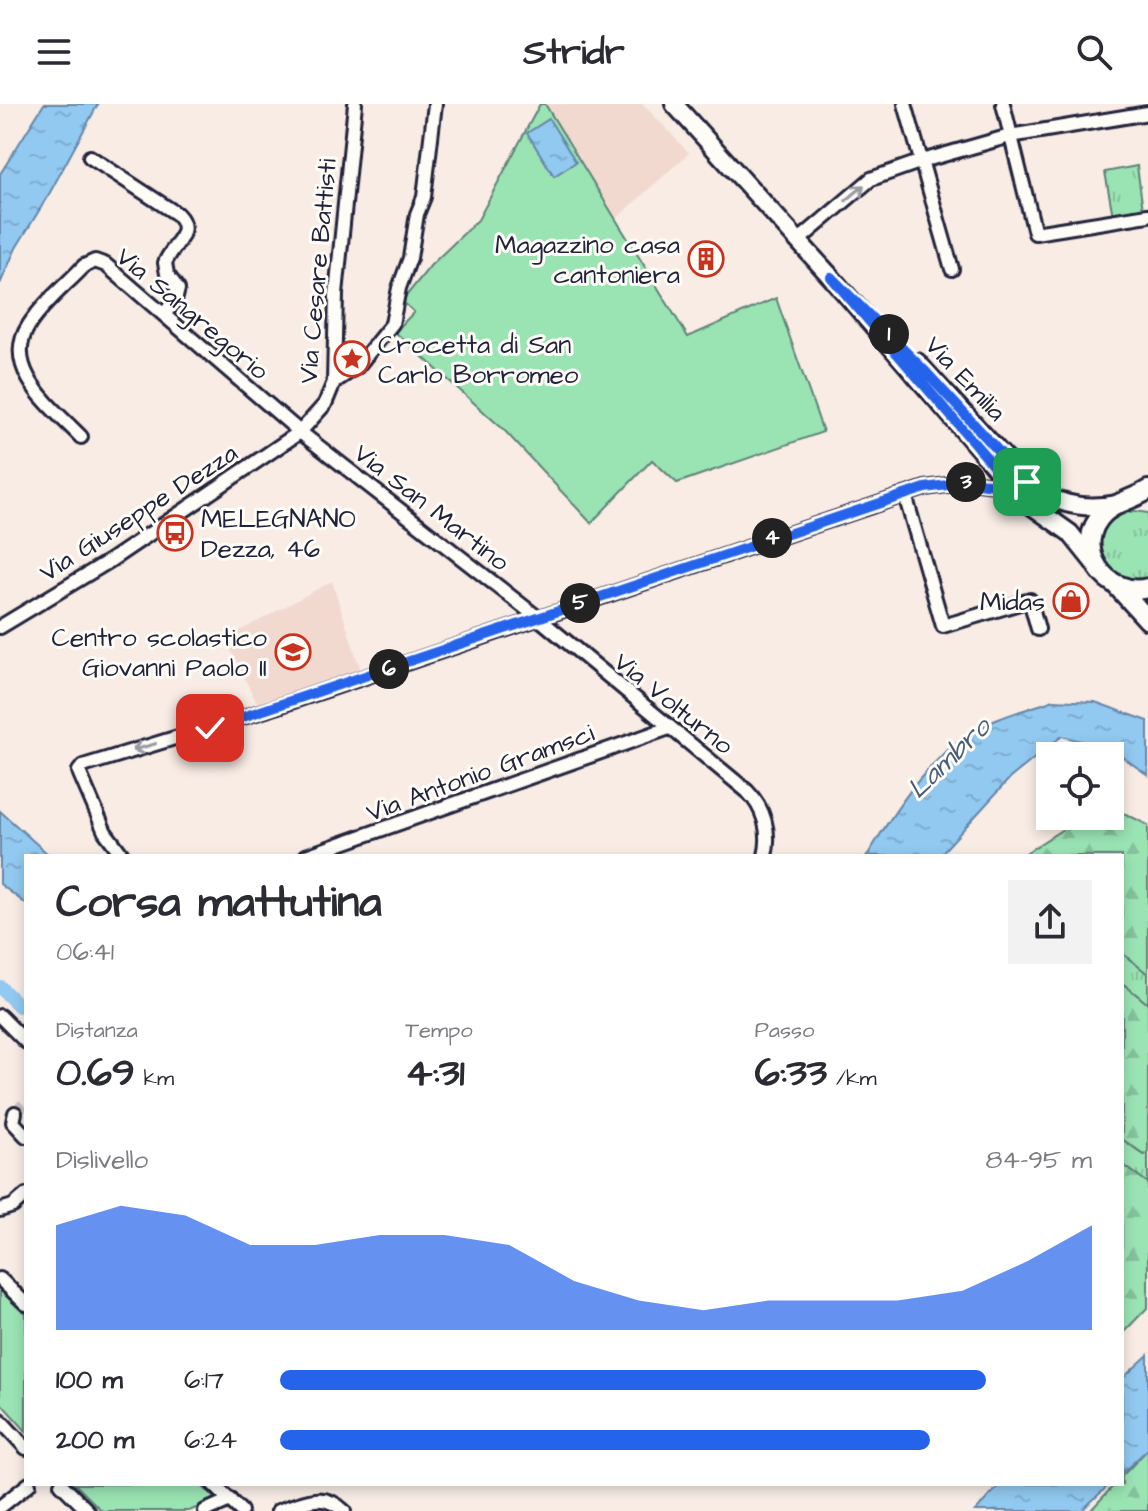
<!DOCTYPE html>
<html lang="it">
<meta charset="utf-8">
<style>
:root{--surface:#fff;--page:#f2f2f3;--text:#2b2b33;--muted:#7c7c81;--accent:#2563eb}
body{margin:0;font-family:"Architects Daughter",sans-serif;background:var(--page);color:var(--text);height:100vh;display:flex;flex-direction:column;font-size:30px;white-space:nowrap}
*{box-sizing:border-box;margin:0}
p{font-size:26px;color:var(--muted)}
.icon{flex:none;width:44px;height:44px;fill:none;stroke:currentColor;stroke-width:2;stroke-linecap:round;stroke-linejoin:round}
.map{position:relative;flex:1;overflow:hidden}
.panel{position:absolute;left:24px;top:750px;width:1100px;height:632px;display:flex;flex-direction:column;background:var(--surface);border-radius:0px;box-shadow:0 4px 12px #0003}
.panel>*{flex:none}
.buttons{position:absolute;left:1036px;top:638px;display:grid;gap:16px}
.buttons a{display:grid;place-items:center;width:88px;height:88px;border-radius:0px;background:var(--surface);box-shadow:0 4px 12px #0003;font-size:40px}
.pin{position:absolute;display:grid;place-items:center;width:68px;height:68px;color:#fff;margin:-34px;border-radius:16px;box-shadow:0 4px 12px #0006}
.km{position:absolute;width:40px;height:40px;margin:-20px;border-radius:50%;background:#222;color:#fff;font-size:22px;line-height:40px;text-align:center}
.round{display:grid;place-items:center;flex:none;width:84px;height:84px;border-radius:0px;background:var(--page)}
.head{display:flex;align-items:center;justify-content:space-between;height:136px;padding:0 32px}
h1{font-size:44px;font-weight:800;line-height:60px}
.figures{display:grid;grid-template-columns:repeat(3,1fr);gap:12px;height:136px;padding:8px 32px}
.figures div{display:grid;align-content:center}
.figures b{font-size:40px;font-weight:800}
.figures small{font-size:22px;font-weight:400}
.figures p{font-size:22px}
.chart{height:224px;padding:16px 32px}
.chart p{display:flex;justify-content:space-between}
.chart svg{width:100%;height:144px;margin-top:8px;fill:var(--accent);opacity:.7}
ul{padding:0 32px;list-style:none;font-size:26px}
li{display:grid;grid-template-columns:128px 96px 1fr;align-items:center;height:60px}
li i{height:20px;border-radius:10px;background:var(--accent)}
header{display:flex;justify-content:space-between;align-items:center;height:104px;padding:0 32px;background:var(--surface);font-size:36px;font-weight:800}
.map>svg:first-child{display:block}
.built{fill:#f2d9d0}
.grass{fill:url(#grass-tufts);stroke:#5e8277;stroke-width:2}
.forest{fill:url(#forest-firs);stroke:#5e8277;stroke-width:2}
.park{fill:#9ae3b3;stroke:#5e8277;stroke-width:2}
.water{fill:url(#water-ripples);stroke:#6586a8;stroke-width:2}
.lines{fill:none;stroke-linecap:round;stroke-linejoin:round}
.canal{stroke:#91c9f0;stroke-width:14}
.street-tunnel{stroke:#cdc4c3;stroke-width:12;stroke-dasharray:12 6;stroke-linecap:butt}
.street-casing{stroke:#22223b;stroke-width:18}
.secondary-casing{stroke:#22223b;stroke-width:22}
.primary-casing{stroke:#22223b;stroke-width:24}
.street{stroke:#fdfcf7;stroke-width:12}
.secondary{stroke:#fdfcf7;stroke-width:16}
.primary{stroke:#fdfcf7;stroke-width:18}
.oneway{stroke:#9a9aa2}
.route-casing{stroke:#fff;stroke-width:16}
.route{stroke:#2563eb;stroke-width:10}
.labels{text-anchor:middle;stroke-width:6;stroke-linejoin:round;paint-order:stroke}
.poi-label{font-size:26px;fill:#22223b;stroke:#fdfcf7;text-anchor:end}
.street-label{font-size:26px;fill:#22223b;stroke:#fdfcf7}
.water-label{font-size:28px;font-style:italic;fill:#495c7a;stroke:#fdfcf7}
</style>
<header><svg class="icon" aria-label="menu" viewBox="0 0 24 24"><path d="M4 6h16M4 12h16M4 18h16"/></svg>Stridr<svg class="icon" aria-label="search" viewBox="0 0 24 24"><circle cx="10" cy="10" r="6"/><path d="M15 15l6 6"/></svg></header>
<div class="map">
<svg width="1148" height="1407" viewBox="0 0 1148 1407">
<defs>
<pattern id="grass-tufts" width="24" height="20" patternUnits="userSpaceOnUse" patternTransform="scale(2)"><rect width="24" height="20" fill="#9ae3b3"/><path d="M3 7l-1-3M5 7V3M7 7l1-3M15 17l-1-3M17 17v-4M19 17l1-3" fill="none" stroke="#84c29b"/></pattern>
<pattern id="forest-firs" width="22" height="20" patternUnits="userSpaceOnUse" patternTransform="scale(2)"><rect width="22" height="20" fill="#9ae3b3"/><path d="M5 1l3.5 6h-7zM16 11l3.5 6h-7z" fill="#84c29b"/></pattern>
<pattern id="water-ripples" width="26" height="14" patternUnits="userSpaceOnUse" patternTransform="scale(2)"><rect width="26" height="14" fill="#91c9f0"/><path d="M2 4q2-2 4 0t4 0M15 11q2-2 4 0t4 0" fill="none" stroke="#7daccf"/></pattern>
</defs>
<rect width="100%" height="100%" fill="#f8ece5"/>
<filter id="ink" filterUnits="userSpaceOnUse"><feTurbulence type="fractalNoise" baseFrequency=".0125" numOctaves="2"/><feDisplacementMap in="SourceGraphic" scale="16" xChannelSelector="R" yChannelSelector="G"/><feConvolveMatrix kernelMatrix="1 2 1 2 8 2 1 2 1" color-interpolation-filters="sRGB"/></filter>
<g filter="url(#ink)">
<g class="built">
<polygon points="545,0 643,0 689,49 616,115"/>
<polygon points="332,477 361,567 257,599 225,535"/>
</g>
<g class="grass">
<polygon points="1137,62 1143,106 1113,112 1105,68"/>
<path d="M 1135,407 L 1148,409 L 1148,475 C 1100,491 1076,417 1135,407 Z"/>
<polygon points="1122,849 1148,870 1148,900 1122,879"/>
<polygon points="1122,1035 1144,1051 1148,1047 1148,1079 1122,1060"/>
</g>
<g class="forest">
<polygon points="1110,708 1126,710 1148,721 1148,870 1122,849 1122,752 1021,752 1074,718 1089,712 1110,712"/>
<polygon points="1122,879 1148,900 1148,1047 1145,1051 1122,1035"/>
<polygon points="1122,1060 1148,1079 1148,1203 1122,1230"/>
<polygon points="1148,1345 1148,1407 1090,1407 1115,1380 1122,1380 1122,1372"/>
</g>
<g class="park">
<polygon points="540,0 545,0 688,233 776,194 823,328 677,379 652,356 591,419 504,326 395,228 414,208 402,197 431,161 478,116"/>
<polygon points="0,1183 26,1209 26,1327 0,1298"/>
<polygon points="75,1380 200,1380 216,1396 189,1407 102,1407"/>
</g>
<g class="water">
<polygon points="44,0 98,0 48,92 16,144 0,180 0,70"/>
<polygon points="549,15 576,58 554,72 527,29"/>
<path d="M 1054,596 L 1095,598 L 1148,617 L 1148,671 L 1111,645 L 1062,632 L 1010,674 L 939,752 L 867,752 C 899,699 936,641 996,616 C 1015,608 1035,603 1054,596 Z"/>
<polygon points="0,707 50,752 26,752 26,800 0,780"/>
<polygon points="1148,1251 1148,1345 1122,1369 1122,1275"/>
<polygon points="1001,1380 1110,1380 1081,1407 975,1407"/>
</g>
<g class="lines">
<polyline class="canal" points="0,883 19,902"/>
<polyline class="street-tunnel" points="15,1009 26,998"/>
<defs>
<g id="street">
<polyline points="905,0 952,165"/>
<polyline points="1003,0 1035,129 1148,111"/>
<path d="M 90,53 L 177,110 C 195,128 172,141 165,159 L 167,170 L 178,185 L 176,193 L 165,210"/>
<polyline points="798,137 871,75 922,57 1010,32 1148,9"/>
<polyline points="334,278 357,263 392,220 399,184 410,154 417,110 424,93 435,0"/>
<path d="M 81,333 C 54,305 0,265 29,221 C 43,199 66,181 84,162 L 95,157 L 106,161 L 300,328 L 537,513 L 747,687 C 764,704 771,728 765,752"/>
<polyline points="905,391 943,522 1030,496 1038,525"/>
<polyline points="0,523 111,456 300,328 325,300 334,278 336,190 355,0"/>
<polyline points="123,752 105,728 80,670 79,667 83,662 273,604 925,384 970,378 1012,383"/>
<polyline points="306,752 669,624"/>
<polyline points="0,912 26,938"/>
<polyline points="15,1009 13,1018 26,1032"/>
<polyline points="0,1106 13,1102 26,1091"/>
<polyline points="0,1175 26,1200"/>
<polyline points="0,1316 26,1344"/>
<polyline points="61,1380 88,1407"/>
<polyline points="213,1380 241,1407"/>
<polyline points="0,1403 29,1380"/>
<polyline points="205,1407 230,1396"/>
<path d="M 278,1407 C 303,1399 322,1386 344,1407"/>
</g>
<g id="secondary">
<polyline points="674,0 831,173 1012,383 1029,400 1070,429 1094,459"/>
<path d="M 917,258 L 1024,375 C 1051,400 1081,407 1117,400"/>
</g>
<g id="primary">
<path d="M 1148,386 C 1134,395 1116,398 1104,409 C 1070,442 1106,495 1148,484"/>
<polyline points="1117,482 1148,516"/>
</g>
</defs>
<use href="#street" class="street-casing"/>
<use href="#secondary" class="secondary-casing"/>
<use href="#primary" class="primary-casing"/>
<use href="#street" class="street"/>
<use href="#secondary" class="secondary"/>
<use href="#primary" class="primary"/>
</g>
<defs><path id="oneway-shaft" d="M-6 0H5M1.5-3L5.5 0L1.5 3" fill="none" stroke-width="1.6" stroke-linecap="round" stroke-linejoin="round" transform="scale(2)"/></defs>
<g class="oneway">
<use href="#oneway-shaft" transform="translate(855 89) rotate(-40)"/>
<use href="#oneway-shaft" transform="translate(144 643) rotate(164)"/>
</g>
</g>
<g class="lines" filter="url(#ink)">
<defs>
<polyline id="route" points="210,624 925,384 970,378 1012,383 831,173 925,267 1027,378"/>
</defs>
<use href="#route" class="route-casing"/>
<use href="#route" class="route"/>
</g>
<defs>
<symbol id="building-ring" viewBox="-11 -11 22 22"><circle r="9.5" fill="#fdfcf7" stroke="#c8321e" stroke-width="1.5"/><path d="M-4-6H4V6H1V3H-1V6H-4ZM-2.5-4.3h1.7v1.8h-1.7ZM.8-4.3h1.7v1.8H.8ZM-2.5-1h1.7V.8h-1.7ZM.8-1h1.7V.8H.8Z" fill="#c8321e"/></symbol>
<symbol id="sight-ring" viewBox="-11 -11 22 22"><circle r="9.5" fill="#fdfcf7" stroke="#c8321e" stroke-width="1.5"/><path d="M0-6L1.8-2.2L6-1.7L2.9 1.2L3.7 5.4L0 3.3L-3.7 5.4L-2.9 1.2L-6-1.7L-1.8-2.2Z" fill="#c8321e"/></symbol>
<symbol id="bus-ring" viewBox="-11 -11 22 22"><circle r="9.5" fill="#fdfcf7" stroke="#c8321e" stroke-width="1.5"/><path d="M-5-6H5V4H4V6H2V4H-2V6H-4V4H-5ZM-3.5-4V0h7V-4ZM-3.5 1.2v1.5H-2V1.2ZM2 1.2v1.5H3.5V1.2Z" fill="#c8321e"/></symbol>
<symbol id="shop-ring" viewBox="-11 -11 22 22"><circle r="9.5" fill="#fdfcf7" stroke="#c8321e" stroke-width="1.5"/><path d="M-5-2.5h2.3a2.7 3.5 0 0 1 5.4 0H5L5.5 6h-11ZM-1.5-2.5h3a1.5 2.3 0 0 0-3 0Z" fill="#c8321e"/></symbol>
<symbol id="school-ring" viewBox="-11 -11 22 22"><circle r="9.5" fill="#fdfcf7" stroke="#c8321e" stroke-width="1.5"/><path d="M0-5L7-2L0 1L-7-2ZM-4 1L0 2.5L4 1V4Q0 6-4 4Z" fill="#c8321e"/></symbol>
</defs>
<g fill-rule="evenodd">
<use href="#building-ring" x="686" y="135" width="40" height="40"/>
<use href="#sight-ring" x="332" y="235" width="40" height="40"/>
<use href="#bus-ring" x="155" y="409" width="40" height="40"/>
<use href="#shop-ring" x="1051" y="477" width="40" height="40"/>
<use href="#school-ring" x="273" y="528" width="40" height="40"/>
</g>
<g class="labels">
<g class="poi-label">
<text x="680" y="149">Magazzino casa<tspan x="680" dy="30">cantoniera</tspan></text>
<text x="378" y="249" text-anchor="start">Crocetta di San<tspan x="378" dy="30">Carlo Borromeo</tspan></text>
<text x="201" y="423" text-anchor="start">MELEGNANO<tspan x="201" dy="30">Dezza, 46</tspan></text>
<text x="1045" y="506">Midas</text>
<text x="267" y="542">Centro scolastico<tspan x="267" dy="30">Giovanni Paolo II</tspan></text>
</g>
<g class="street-label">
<text transform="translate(317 167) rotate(-85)" y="9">Via Cesare Battisti</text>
<text transform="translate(193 209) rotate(40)" y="9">Via Sangregorio</text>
<text transform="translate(966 274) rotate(47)" y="9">Via Emilia</text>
<text transform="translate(432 403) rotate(38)" y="9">Via San Martino</text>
<text transform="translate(138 408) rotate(-33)" y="9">Via Giuseppe Dezza</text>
<text transform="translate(674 599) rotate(39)" y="9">Via Volturno</text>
<text transform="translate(480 668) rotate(-20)" y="9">Via Antonio Gramsci</text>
</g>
<g class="water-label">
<text transform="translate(948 653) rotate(-44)" y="10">Lambro</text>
</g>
</g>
</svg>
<div class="buttons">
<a><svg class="icon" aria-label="locate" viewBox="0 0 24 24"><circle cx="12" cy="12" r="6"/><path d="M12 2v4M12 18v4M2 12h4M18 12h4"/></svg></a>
</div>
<div class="pin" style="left:1027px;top:378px;background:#1e9e55"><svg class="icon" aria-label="arrive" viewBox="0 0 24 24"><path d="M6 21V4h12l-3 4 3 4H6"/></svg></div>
<div class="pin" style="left:210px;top:624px;background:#d93025"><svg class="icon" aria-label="check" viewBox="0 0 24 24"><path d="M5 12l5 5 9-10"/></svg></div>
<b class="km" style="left:889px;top:230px">1</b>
<b class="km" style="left:966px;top:378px">3</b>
<b class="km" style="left:772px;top:434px">4</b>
<b class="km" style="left:580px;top:499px">5</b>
<b class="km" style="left:389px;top:565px">6</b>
<section class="panel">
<div class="head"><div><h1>Corsa mattutina</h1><p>06:41</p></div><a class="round"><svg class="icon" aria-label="share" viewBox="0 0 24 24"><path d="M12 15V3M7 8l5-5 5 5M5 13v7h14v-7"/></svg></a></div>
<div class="figures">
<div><p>Distanza</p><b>0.69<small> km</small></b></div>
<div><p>Tempo</p><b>4:31</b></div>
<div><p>Passo</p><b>6:33<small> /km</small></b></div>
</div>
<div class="chart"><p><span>Dislivello</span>84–95 m</p>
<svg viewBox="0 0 160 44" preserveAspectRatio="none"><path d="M0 44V12L10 6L20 9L30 18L40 18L50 15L60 15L70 18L80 29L90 35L100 38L110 35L120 35L130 35L140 32L150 23L160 12V44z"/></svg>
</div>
<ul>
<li><b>100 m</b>6:17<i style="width:87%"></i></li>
<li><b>200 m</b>6:24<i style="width:80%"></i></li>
</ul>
</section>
</div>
